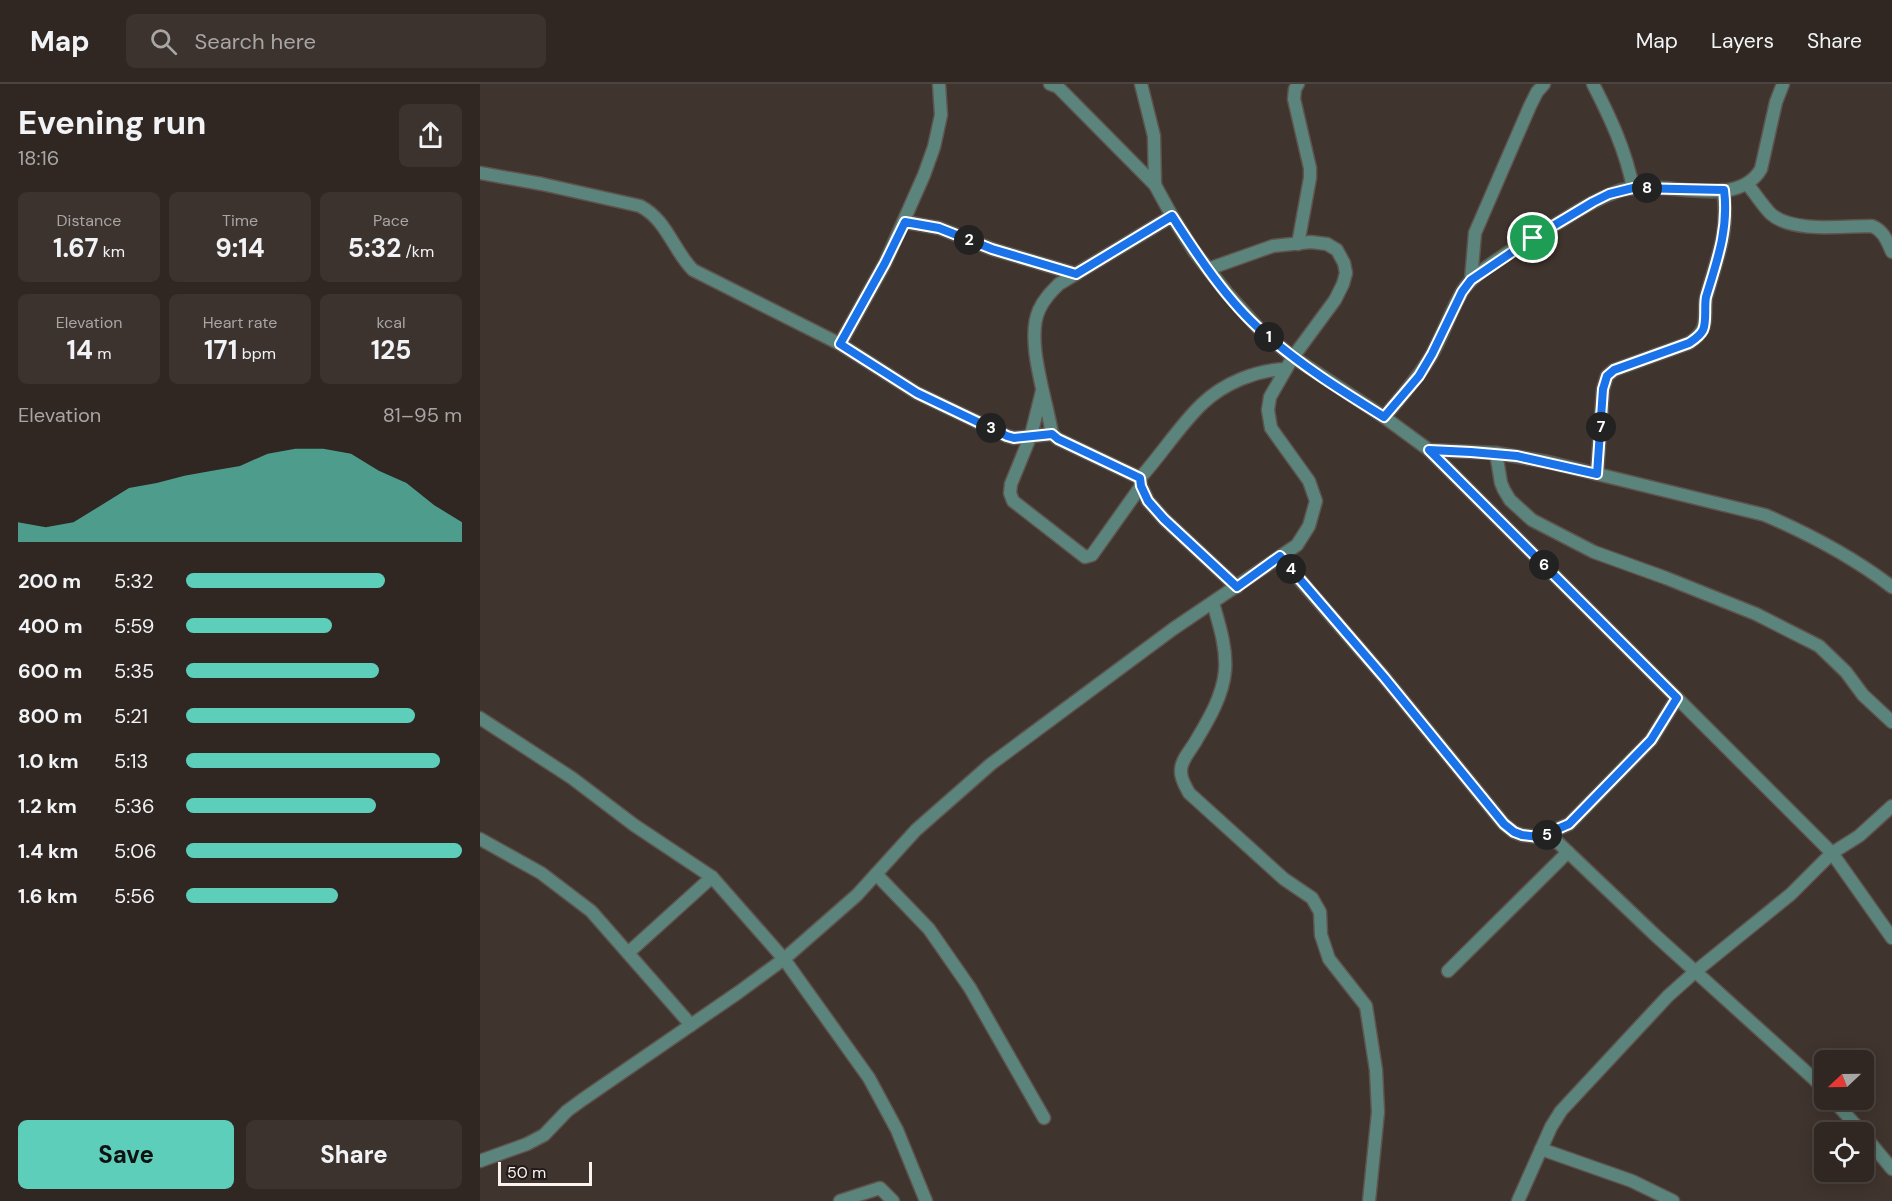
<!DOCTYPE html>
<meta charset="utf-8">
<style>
:root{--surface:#302722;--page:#3c332f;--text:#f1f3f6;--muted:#a8a5a5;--line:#4b4440;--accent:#5cceba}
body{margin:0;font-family:"DM Sans",sans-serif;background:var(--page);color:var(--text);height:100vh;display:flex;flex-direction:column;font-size:22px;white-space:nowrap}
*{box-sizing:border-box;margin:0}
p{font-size:20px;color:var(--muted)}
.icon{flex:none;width:33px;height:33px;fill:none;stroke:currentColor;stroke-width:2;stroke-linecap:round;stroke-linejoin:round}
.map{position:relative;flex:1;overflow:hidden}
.side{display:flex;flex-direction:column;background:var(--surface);width:480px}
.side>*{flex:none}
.needle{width:39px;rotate:248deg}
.controls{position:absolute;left:1334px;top:966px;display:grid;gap:12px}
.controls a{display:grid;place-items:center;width:60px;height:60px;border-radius:9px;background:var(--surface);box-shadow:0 3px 15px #0003,0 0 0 2px var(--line);font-size:30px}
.scale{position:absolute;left:18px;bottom:15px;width:94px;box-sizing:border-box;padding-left:6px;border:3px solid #faf3ef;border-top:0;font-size:16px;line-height:21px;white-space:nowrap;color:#faf3ef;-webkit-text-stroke:4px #221d1a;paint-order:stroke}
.pin{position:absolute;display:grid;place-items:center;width:51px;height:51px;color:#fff;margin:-26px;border:3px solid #fff;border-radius:50%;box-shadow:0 2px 6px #0007}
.km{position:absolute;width:30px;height:30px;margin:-15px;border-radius:50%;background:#222;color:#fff;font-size:16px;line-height:30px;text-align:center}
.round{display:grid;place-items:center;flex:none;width:63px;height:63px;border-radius:9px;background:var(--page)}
.head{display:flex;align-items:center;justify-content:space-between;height:102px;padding:0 18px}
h1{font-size:33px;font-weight:700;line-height:45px}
.metrics{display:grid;grid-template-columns:repeat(3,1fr);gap:9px;height:102px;padding:6px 18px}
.metrics div{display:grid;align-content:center;border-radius:9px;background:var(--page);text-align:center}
.metrics b{font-size:26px;font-weight:700}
.metrics small{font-size:16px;font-weight:400}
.metrics p{font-size:16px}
.chart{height:168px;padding:12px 18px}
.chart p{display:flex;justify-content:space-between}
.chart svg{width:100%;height:108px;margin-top:6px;fill:var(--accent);opacity:.7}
.cta{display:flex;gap:12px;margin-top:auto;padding:12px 18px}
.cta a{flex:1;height:69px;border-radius:9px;background:var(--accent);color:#111;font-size:24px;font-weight:700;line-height:69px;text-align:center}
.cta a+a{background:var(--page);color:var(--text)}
ul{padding:0 18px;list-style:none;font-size:20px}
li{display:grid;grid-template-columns:96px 72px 1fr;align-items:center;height:45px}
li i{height:15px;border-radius:8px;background:var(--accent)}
header{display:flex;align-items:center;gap:36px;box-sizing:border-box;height:84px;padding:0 30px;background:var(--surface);border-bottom:2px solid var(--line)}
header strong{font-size:28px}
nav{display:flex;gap:33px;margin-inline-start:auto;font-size:21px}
.search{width:420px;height:54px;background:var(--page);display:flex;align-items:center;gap:15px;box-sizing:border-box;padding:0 21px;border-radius:9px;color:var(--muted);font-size:22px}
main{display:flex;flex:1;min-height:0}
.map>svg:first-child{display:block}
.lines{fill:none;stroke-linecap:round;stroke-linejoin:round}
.minor-casing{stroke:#5e534d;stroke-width:15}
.minor{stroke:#5b857c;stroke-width:12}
.route-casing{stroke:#fff;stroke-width:12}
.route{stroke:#1a73e8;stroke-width:8}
</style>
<header>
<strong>Map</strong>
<div class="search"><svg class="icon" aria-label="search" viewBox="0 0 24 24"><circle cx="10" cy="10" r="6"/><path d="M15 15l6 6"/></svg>Search here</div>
<nav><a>Map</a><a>Layers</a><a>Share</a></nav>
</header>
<main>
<section class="side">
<div class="head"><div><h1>Evening run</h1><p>18:16</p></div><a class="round"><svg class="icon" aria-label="share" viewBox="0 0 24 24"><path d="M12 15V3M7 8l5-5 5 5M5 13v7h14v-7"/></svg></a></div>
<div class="metrics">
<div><p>Distance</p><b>1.67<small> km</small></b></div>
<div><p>Time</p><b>9:14</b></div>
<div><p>Pace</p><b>5:32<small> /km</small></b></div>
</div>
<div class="metrics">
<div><p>Elevation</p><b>14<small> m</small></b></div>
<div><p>Heart rate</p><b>171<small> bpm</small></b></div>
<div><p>kcal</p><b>125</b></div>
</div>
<div class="chart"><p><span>Elevation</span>81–95 m</p>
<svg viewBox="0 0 160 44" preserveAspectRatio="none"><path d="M0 44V36L10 38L20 36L30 29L40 22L50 20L60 17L70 15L80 13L90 8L100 6L110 6L120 8L130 15L140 20L150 29L160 36V44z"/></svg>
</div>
<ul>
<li><b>200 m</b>5:32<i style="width:72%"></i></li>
<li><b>400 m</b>5:59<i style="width:53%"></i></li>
<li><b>600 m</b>5:35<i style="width:70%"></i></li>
<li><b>800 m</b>5:21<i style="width:83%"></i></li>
<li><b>1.0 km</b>5:13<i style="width:92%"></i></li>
<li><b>1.2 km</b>5:36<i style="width:69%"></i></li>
<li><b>1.4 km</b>5:06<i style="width:100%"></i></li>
<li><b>1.6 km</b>5:56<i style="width:55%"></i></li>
</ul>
<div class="cta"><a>Save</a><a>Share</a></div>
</section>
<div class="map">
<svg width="1412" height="1117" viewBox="0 0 1412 1117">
<rect width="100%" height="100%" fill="#40342e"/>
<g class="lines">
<defs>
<g id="minor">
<path d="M 570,0 L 578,3 L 675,101 L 692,132 L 714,167 L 747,209 L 781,247 L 813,273 L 904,333 L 949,366 L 1016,369 L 1068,378 L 1285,431 C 1329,450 1373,473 1412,503"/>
<polyline points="661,0 674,52 675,101"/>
<path d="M 1113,0 C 1130,33 1146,67 1153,104"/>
<path d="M 0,89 L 62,100 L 160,122 C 187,136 193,166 213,186 L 360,260 L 437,309 L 527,352 L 534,354 L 572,350"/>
<path d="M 1267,100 C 1275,109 1282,121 1291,130 C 1312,149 1364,142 1392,142 C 1404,147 1407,157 1412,168"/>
<polyline points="425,138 459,144 512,165 596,190"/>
<polyline points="818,160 830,94 830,84 814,15 815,5 818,0"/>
<polyline points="991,196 995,149 1050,22 1057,8 1064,0"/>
<polyline points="360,260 405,179 444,91 454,63 461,31 459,0"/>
<polyline points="562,307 551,351 531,400 530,409 533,417 605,473 612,471 661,402"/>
<path d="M 904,333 C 921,313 938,294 951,272 C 963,251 971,226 983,206 C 998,183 1057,151 1083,136 C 1098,127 1114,116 1131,110 C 1137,107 1145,105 1153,104 C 1190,98 1258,125 1281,85 L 1296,18 L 1303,0"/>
<polyline points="949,366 1352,769 1412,854"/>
<polyline points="1016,369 1021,399 1024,406 1030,416 1052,436 1114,468 1186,494 1276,530 1339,562 1366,588 1383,611 1412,638"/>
<path d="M 1117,390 L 1123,305 L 1127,292 L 1134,286 L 1209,259 C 1215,255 1219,252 1222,246 C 1227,238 1224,224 1226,214 C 1236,175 1250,149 1243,106"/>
<path d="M 660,394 L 578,355 L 572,350 C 567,316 545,257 559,226 C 564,215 571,208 579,200 L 692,132"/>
<polyline points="800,473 904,593 1024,740 1034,748 1042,751 1059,753 1089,740 1171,656 1197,614"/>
<path d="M 757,503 L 684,435 L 668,417 L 661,402 L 660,394 C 681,371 700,341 722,320 C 744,299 776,286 806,285"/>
<path d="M 733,519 C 739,540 747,564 745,587 C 743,611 729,635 717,655 C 712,665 700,676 701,688 C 701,696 706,703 709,709 L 804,795 L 832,814 L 840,828 L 841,851 L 849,875 L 886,922 L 896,986 L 898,1028 L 889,1117"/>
<polyline points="0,634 92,694 154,741 232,793 304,875 389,994 417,1046 446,1117"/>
<polyline points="1069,750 1175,851 1334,995 1344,1006"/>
<polyline points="0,755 61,789 111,827 211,941"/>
<polyline points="396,790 449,845 490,904 564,1034"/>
<polyline points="148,869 232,793"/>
<polyline points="968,887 1088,768"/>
<polyline points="1353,1016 1382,1048"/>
<polyline points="1383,1050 1412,1085"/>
<polyline points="1061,1065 1152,1097 1193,1117"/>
<polyline points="0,1077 47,1060 64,1051 87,1027 102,1016 259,908 304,875 377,811 436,746 511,680 693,545 817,461 829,442 836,417 829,397 791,344 788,326 790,313 813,273 855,216 863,200 866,189 864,179 857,166 847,160 831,158 793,162 728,185"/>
<polyline points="360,1117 400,1104 413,1117"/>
<polyline points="1038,1117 1071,1043 1081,1027 1188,912 1216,887 1311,810 1352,769 1379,752 1412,722"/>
</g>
</defs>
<use href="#minor" class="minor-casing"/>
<use href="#minor" class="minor"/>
</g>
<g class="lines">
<defs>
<path id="route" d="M 1153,104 L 1244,106 C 1249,144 1237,177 1226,213 C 1224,223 1227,237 1223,246 C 1220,252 1215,255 1209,259 L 1134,286 L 1127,292 L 1123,305 L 1117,390 L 1037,372 L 991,368 L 949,366 L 1197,614 L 1171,656 L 1089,740 L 1059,753 L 1042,751 L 1034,748 L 1024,740 L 904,593 L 800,472 L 757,503 L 684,435 L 668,417 L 661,402 L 660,394 L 578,355 L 572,350 L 534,354 L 527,352 L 437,309 L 360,260 L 405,179 L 425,138 L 459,144 L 512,165 L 596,190 L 692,132 C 717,171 748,218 783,248 C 820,281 862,307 904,333 L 939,292 L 952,270 L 982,208 L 991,196 L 1053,154 L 1113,118 L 1129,110 Z"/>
</defs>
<use href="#route" class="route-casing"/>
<use href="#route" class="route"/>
</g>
</svg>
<div class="controls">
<a><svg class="needle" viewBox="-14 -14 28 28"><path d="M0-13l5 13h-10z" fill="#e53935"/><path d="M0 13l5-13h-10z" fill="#a8a5a5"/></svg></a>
<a><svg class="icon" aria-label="locate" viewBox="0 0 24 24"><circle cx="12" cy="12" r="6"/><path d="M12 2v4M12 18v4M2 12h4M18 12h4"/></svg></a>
</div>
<div class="scale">50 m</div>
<div class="pin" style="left:1053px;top:154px;background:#1e9e55"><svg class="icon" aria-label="arrive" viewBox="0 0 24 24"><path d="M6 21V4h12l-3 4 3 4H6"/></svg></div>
<b class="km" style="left:789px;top:253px">1</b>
<b class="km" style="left:489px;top:156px">2</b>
<b class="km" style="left:511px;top:344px">3</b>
<b class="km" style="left:811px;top:485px">4</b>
<b class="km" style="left:1067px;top:751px">5</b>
<b class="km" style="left:1064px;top:481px">6</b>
<b class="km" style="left:1121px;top:343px">7</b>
<b class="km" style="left:1167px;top:104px">8</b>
</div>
</main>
